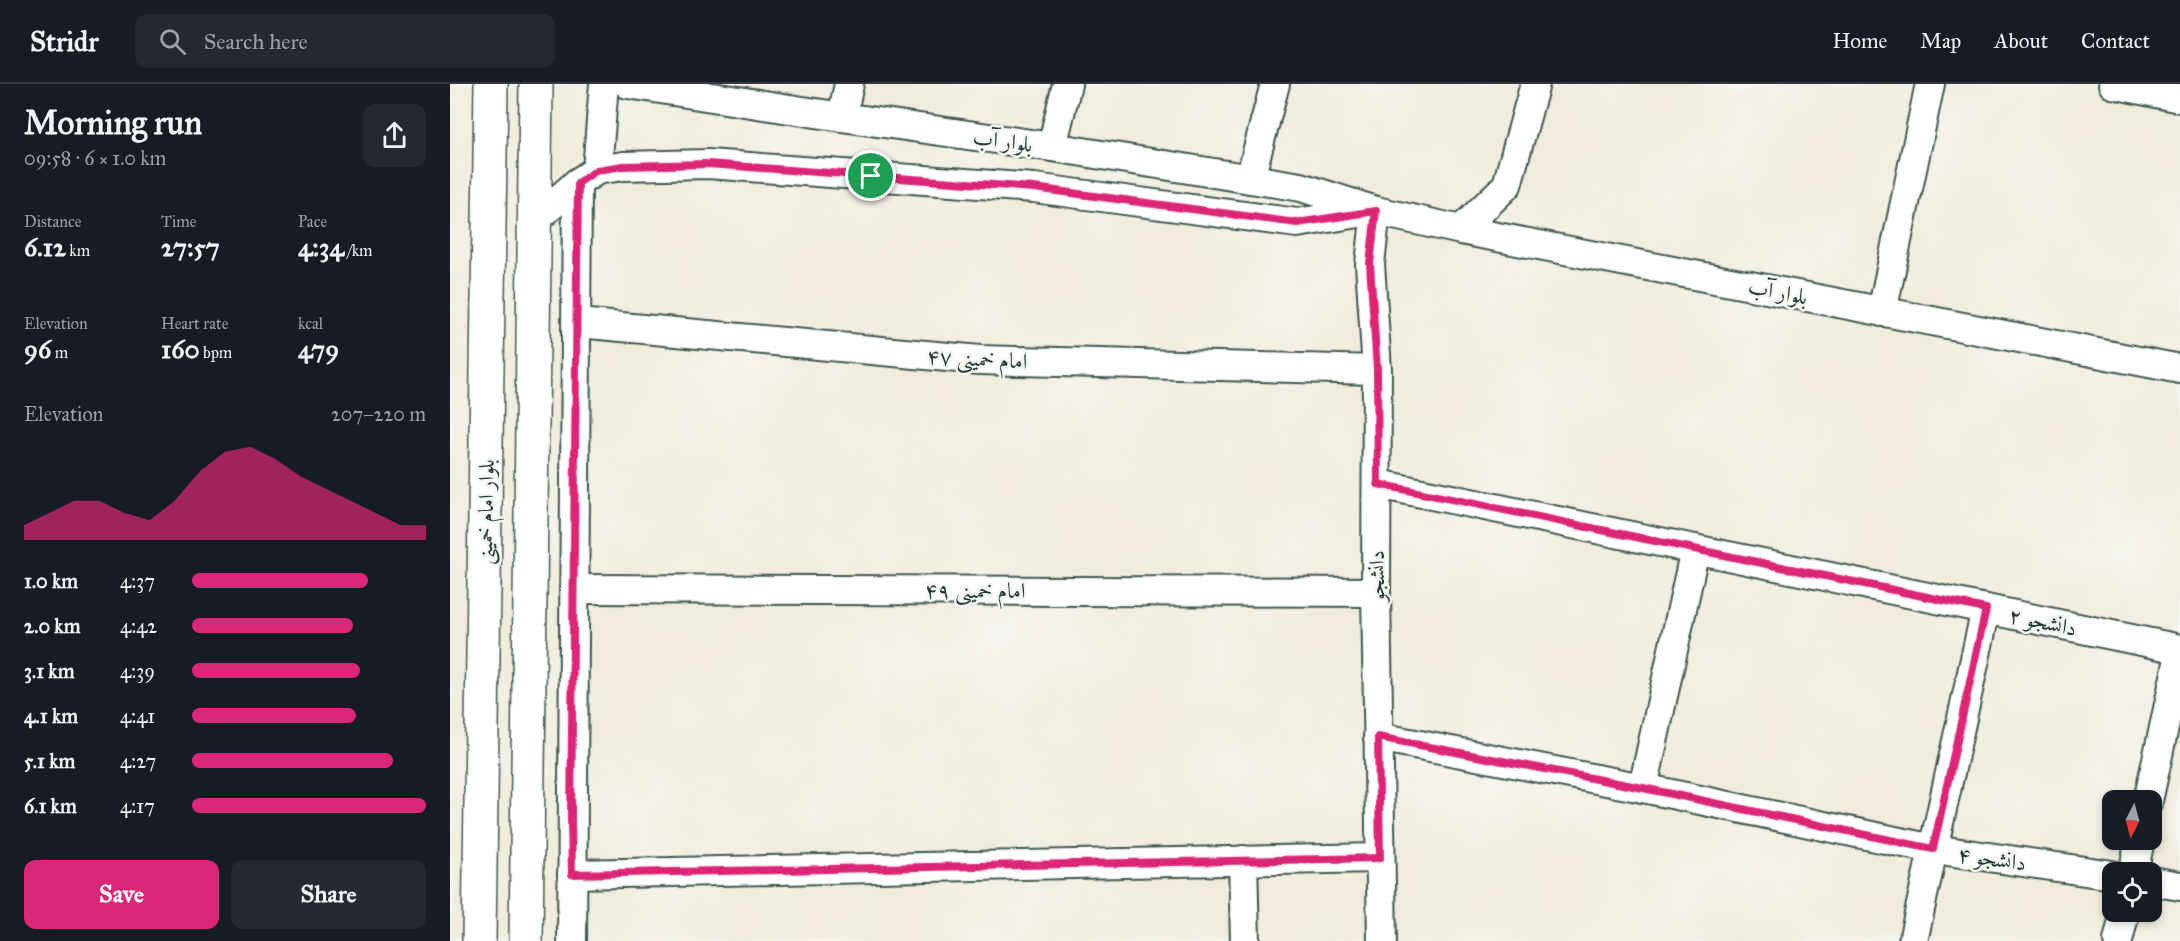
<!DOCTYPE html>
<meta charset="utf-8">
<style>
:root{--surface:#171b24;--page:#242831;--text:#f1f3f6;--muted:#9ea1a6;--line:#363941;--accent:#db2777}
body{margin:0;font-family:"IM FELL Great Primer",Amiri,serif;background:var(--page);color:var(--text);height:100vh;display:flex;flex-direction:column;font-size:22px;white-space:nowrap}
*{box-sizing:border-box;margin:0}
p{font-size:20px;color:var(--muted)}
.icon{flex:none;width:33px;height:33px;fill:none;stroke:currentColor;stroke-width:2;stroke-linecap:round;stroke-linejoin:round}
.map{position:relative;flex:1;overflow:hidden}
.panel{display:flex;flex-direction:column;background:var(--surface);width:450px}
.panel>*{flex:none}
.needle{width:39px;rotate:186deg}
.fabs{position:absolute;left:1652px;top:706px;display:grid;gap:12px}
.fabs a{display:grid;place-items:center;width:60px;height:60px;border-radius:12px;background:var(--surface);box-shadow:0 3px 9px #0003;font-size:30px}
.pin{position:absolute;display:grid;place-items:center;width:51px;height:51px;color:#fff;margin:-26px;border:3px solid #fff;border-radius:50%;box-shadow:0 2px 6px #0007}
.round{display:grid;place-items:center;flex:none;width:63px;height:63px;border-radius:12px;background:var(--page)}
.summary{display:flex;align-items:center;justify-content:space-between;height:102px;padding:0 24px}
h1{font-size:33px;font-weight:800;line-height:45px}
.stats{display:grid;grid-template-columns:repeat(3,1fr);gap:9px;height:102px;padding:6px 24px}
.stats div{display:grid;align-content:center}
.stats b{font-size:26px;font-weight:800}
.stats small{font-size:16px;font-weight:400}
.stats p{font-size:16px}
.chart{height:168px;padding:12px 24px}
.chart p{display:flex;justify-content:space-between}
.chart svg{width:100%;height:108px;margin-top:6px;fill:var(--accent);opacity:.7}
.action{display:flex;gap:12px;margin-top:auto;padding:12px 24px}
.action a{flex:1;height:69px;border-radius:12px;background:var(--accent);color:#fff;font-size:24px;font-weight:800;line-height:69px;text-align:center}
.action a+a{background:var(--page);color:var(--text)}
ul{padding:0 24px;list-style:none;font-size:20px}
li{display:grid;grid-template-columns:96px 72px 1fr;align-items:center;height:45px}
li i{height:15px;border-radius:8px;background:var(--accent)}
header{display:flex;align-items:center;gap:36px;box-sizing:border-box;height:84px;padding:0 30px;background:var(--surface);border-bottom:2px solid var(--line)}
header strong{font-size:28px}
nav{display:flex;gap:33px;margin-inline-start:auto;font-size:21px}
.search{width:420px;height:54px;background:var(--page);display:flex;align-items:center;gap:15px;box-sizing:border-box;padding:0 21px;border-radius:12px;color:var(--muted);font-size:22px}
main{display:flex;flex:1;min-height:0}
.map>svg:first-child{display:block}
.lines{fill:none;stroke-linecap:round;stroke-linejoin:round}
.minor-casing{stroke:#3e574d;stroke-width:32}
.major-casing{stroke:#3e574d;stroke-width:36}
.minor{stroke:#fff;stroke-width:28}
.major{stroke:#fff;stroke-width:33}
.route-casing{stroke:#fff;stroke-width:12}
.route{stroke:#db2777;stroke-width:8}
.labels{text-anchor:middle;stroke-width:5;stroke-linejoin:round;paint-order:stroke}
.street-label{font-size:22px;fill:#1f3d34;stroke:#f6f6f2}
</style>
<header>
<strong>Stridr</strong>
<div class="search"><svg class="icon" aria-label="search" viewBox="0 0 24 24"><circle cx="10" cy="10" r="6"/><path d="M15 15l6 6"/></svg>Search here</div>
<nav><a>Home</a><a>Map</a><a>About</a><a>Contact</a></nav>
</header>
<main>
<section class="panel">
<div class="summary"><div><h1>Morning run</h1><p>09:58 · 6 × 1.0 km</p></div><a class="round"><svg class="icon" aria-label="share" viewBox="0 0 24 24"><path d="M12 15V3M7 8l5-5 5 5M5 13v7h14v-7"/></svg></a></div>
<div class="stats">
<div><p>Distance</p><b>6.12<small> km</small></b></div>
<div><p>Time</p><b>27:57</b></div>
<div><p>Pace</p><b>4:34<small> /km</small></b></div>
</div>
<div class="stats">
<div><p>Elevation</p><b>96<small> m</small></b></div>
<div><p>Heart rate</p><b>160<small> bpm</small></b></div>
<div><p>kcal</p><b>479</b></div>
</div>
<div class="chart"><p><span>Elevation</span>207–220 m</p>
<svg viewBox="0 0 160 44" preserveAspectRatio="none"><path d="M0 44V38L10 33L20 28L30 28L40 33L50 36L60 28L70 16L80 8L90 6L100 11L110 18L120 23L130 28L140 33L150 38L160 38V44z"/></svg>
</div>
<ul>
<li><b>1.0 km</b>4:37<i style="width:75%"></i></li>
<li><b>2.0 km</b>4:42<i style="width:69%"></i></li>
<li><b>3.1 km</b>4:39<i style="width:72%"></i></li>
<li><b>4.1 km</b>4:41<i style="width:70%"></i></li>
<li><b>5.1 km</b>4:27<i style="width:86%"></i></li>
<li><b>6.1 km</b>4:17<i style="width:100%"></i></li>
</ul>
<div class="action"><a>Save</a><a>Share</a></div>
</section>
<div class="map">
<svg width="1730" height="857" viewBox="0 0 1730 857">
<rect width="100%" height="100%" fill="#f6f6f2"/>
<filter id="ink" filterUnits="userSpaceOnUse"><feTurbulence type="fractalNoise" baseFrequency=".0167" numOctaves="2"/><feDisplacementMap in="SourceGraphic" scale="12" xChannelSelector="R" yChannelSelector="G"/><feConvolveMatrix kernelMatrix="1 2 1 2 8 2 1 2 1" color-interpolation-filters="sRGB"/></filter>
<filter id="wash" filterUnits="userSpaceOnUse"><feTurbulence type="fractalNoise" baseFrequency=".008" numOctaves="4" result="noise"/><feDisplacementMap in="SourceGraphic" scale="24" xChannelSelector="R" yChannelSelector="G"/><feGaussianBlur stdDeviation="1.35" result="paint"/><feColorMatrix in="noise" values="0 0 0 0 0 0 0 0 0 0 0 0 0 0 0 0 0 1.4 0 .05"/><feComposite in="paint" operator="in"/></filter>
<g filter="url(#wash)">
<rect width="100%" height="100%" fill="#f1ecdb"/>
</g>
<g filter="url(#ink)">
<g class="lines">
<defs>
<g id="minor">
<polyline points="178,0 392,33 602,63 851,103 926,127 1011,146 1730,285"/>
<polyline points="1663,0 1730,14"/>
<polyline points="392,33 399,0"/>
<polyline points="602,63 617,0"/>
<polyline points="147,86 154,0"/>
<polyline points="800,95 825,0"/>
<polyline points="926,127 920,180 927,286 926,508 932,857"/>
<polyline points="84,137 127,99 147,86 173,82 258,80 584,104 847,139 921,127"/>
<polyline points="1011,146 1057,101 1085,0"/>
<polyline points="1432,228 1480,0"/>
<polyline points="128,239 530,276 927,286"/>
<polyline points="928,400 1730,565"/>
<polyline points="124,505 926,508"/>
<polyline points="928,653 1193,704 1483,765 1662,791"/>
<polyline points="1193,704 1245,465"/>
<polyline points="1698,717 1730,570"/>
<polyline points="793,776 795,857"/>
<polyline points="1683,789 1690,756"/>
<polyline points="122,790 930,774"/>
<polyline points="1701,797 1730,802"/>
<polyline points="122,857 127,99"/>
<polyline points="1463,857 1536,525"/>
<polyline points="1668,857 1675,828"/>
</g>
<g id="major">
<polyline points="29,857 41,0"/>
<polyline points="76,857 86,0"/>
</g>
</defs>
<use href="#minor" class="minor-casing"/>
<use href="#major" class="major-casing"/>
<use href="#minor" class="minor"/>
<use href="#major" class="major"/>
</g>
</g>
<g class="lines" filter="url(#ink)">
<defs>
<polygon id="route" points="258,80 584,104 847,139 926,127 920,180 927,286 928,400 1536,525 1483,765 1193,704 928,653 930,774 122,790 121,735 128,99 147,86 173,82"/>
</defs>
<use href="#route" class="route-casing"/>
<use href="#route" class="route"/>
</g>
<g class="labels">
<g class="street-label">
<text transform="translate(553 56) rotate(8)" y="8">بلوار آب</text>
<text transform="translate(1328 207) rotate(11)" y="8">بلوار آب</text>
<text transform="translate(527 274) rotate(3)" y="8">امام خمینی ۴۷</text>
<text transform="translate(35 428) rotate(-89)" y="8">بلوار امام خمینی</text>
<text transform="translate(926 492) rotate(-90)" y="8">دانشجو</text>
<text x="525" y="514">امام خمینی ۴۹</text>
<text transform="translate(1593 537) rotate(12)" y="8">دانشجو ۲</text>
<text transform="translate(1542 774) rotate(8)" y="8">دانشجو ۴</text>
</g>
</g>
</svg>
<div class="fabs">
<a><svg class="needle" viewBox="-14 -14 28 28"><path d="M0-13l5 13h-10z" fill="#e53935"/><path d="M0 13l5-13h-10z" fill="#9ea1a6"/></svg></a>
<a><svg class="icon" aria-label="locate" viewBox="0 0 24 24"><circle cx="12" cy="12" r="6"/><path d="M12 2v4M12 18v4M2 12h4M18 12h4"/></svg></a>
</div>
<div class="pin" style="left:421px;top:92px;background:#1e9e55"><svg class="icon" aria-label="arrive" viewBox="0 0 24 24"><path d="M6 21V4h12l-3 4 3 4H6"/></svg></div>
</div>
</main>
